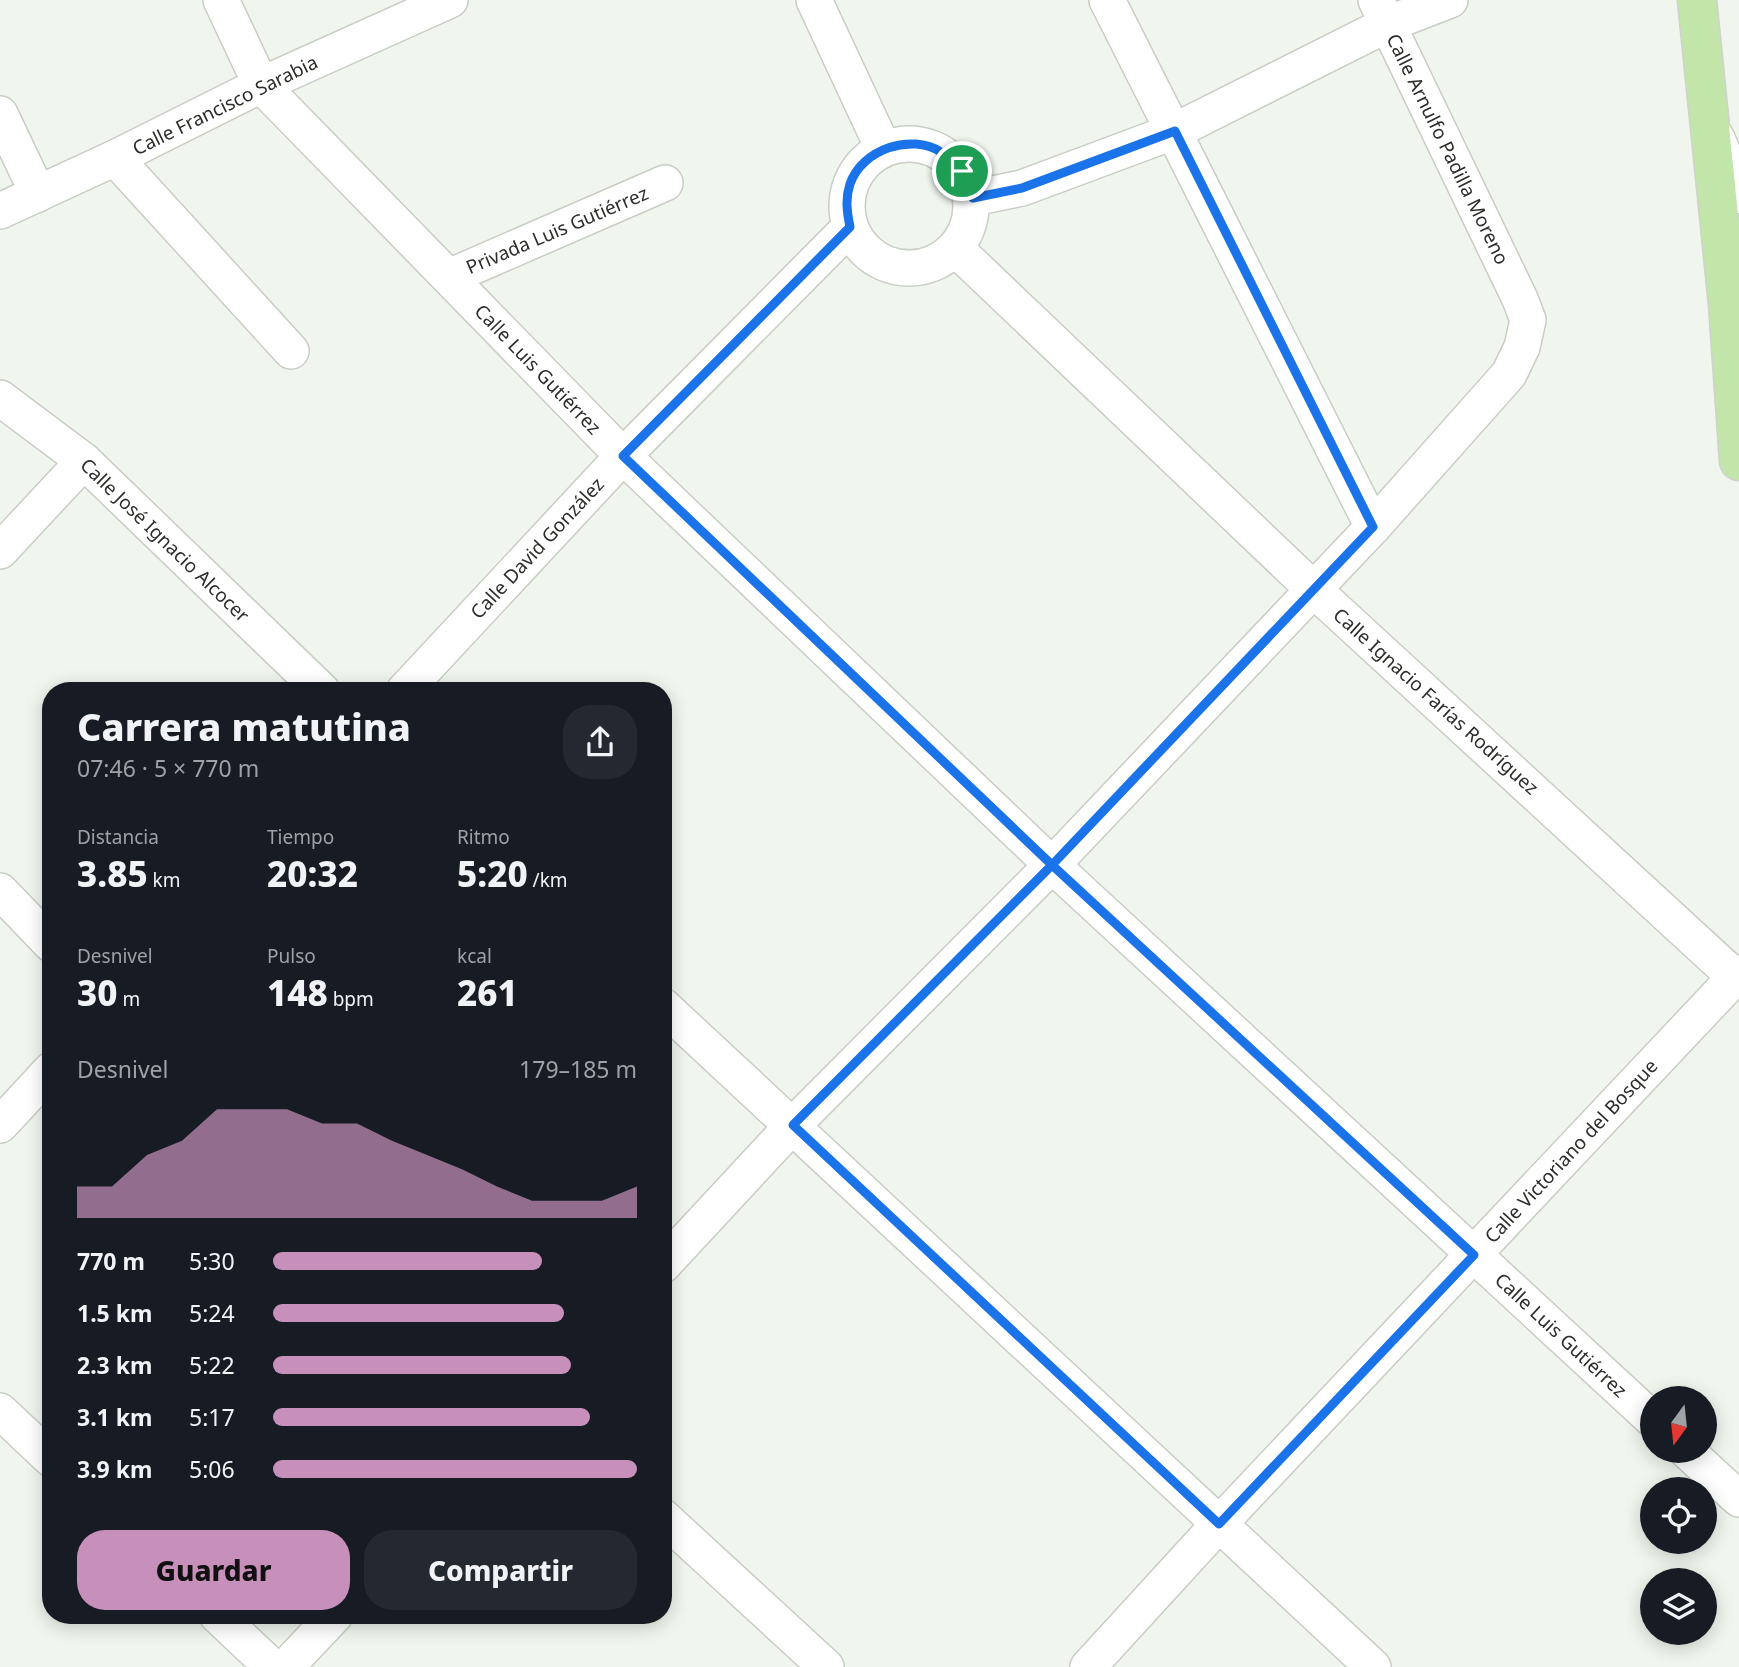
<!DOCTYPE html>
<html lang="es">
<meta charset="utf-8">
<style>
:root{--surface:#171b24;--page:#242831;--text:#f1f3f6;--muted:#9ea1a6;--accent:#c790ba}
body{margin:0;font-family:"Noto Sans",sans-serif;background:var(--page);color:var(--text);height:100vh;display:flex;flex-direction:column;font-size:26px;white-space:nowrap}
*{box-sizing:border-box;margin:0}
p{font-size:23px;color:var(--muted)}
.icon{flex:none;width:38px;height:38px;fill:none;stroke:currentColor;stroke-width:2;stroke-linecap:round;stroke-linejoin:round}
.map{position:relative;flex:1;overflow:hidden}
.side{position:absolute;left:42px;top:682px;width:630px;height:942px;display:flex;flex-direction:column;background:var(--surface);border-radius:28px;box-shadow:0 4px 18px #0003}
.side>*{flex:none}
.needle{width:46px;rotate:195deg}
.controls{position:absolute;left:1640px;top:1386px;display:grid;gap:14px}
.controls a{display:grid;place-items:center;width:77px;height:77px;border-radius:50%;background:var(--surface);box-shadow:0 4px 18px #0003;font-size:35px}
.pin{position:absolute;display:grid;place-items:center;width:60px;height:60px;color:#fff;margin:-30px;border:4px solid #fff;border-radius:50%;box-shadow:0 2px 7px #0007}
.round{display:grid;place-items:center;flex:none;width:74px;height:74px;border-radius:28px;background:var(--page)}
.headline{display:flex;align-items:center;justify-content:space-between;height:119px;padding:0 35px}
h1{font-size:38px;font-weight:800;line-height:52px}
.figures{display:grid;grid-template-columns:repeat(3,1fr);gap:10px;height:119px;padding:7px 35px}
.figures div{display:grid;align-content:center}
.figures b{font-size:35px;font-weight:800}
.figures small{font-size:19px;font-weight:400}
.figures p{font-size:19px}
.chart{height:196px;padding:14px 35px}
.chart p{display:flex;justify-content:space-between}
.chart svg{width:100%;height:126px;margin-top:7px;fill:var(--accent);opacity:.7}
.action{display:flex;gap:14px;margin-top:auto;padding:14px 35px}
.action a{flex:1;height:80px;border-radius:28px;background:var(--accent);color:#111;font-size:28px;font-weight:800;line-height:80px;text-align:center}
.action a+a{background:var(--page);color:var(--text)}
ul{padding:0 35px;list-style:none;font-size:23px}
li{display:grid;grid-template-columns:112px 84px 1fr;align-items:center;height:52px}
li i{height:18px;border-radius:9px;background:var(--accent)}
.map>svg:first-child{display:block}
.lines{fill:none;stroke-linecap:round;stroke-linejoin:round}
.minor-casing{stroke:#c8cec4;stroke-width:38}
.tertiary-casing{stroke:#c8cec4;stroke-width:41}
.primary-casing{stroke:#d1d1d0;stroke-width:41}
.minor{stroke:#fff;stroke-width:35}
.tertiary{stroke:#fff;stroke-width:38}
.primary{stroke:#c2e5a9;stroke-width:38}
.route-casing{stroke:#fff;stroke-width:14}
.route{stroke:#1a73e8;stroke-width:9}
.labels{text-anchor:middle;stroke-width:7;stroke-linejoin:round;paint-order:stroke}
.street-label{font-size:19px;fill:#2c2e2a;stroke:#fff}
</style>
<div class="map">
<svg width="1739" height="1667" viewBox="0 0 1739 1667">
<rect width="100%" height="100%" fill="#f0f6ed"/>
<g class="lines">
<defs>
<g id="minor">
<polyline points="221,0 261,85 623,456 1052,865 1652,1419"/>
<polyline points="814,0 883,148"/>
<polyline points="1107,0 1373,527"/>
<polyline points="0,114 38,194"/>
<circle cx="909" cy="206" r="62"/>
<polyline points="115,158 291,351"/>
<polyline points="973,198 1022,188 1175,131 1388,24 1450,0"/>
<polyline points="0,211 115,158 261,85 450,0"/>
<polyline points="956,249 1313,589 1735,977"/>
<polyline points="449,277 665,183"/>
<polyline points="0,398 84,461 322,691"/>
<polyline points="0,551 84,461"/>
<polyline points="404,691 623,456 850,227"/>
<polyline points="0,891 51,944"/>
<polyline points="663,1006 1373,1667"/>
<polyline points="0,1125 51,1070"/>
<polyline points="663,1265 793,1125 1052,865 1373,527 1509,374 1522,347 1528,320 1520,299 1376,0"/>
<polyline points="0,1411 51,1459"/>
<polyline points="1687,1451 1739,1499"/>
<polyline points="663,1517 826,1667"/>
<polyline points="217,1615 272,1667"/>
<polyline points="286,1667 335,1615"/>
<polyline points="1088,1667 1219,1524 1739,973"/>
</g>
<polyline id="tertiary" points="1715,138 1739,194"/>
<polyline id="primary" points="1697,0 1728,304 1739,461"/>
</defs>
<use href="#minor" class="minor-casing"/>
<use href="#tertiary" class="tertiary-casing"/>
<use href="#primary" class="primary-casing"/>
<use href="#minor" class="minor"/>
<use href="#tertiary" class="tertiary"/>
<use href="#primary" class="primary"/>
</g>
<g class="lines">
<defs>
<path id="route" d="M 962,171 C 955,165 949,157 941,152 C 911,133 862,149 850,184 C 845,199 847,212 850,227 L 623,456 L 1052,865 L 1474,1255 L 1219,1524 L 793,1125 L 1052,865 L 1373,527 L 1175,131 L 1022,188 L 973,198 L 962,171"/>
</defs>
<use href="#route" class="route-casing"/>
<use href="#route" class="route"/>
</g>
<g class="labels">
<g class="street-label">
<text transform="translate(225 105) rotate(-26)" y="7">Calle Francisco Sarabia</text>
<text transform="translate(1448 149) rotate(64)" y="7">Calle Arnulfo Padilla Moreno</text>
<text transform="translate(557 230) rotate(-23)" y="7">Privada Luis Gutiérrez</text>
<text transform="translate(538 369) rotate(46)" y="7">Calle Luis Gutiérrez</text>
<text transform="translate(165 540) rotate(44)" y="7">Calle José Ignacio Alcocer</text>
<text transform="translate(537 548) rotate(-47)" y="7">Calle David González</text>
<text transform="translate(1436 701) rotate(42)" y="7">Calle Ignacio Farías Rodríguez</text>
<text transform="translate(1571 1151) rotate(-47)" y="7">Calle Victoriano del Bosque</text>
<text transform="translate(1561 1335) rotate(43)" y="7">Calle Luis Gutiérrez</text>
</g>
</g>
</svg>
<div class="controls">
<a><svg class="needle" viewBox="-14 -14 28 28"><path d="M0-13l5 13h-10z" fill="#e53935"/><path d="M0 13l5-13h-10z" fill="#9ea1a6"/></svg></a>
<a><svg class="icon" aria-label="locate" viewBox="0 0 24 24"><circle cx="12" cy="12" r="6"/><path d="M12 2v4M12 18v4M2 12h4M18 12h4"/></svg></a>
<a><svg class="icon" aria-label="layers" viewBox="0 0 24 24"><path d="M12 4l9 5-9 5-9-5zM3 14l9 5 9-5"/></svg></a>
</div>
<div class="pin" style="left:962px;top:171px;background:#1e9e55"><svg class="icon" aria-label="arrive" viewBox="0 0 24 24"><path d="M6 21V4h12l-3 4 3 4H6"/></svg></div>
<section class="side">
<div class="headline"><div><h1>Carrera matutina</h1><p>07:46 · 5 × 770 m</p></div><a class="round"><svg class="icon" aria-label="share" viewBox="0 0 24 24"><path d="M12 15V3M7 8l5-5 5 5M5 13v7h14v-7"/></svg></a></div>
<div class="figures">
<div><p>Distancia</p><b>3.85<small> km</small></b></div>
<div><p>Tiempo</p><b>20:32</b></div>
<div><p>Ritmo</p><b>5:20<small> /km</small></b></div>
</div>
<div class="figures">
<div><p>Desnivel</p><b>30<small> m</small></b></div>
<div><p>Pulso</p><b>148<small> bpm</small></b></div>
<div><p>kcal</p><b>261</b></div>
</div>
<div class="chart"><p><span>Desnivel</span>179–185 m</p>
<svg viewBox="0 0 160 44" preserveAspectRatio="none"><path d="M0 44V33L10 33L20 22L30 17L40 6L50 6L60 6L70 11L80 11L90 17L100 22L110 27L120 33L130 38L140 38L150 38L160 33V44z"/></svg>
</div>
<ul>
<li><b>770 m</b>5:30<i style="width:74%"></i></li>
<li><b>1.5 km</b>5:24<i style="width:80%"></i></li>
<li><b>2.3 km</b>5:22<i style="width:82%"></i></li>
<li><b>3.1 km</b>5:17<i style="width:87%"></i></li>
<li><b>3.9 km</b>5:06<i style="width:100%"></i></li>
</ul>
<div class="action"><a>Guardar</a><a>Compartir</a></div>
</section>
</div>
